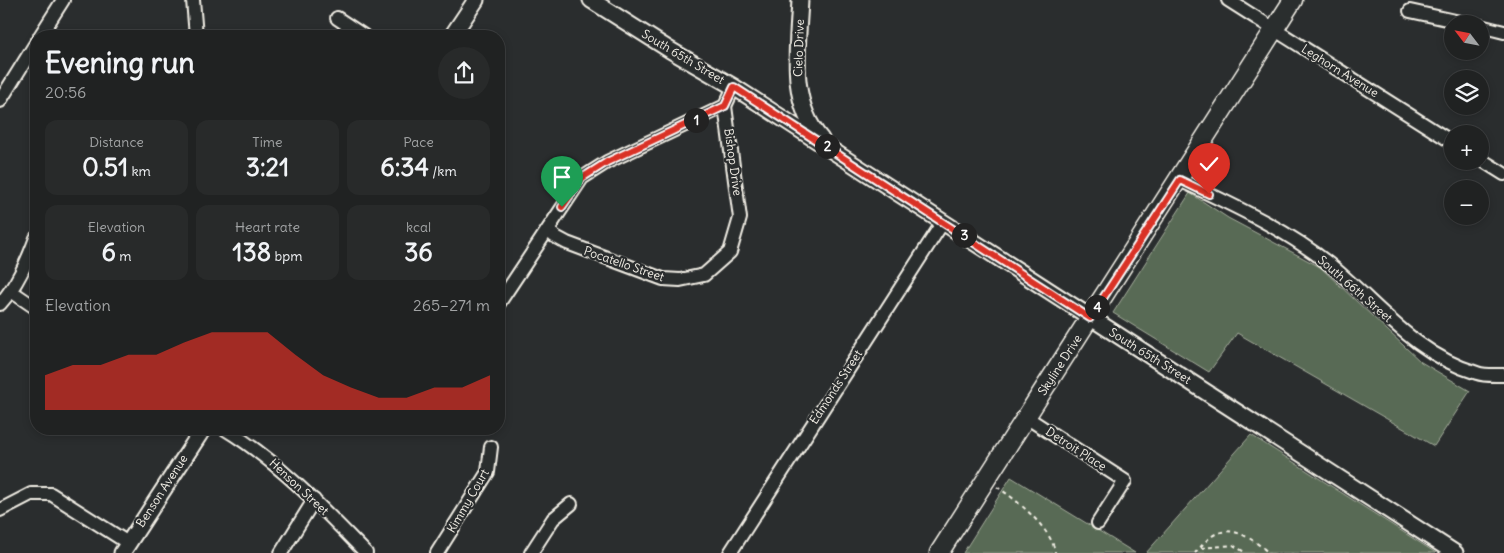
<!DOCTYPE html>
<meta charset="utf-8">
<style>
:root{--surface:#202222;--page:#282a2a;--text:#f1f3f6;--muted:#a2a4a5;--line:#3d3f40;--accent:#d93025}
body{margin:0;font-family:Delius,sans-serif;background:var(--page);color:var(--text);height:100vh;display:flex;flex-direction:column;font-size:19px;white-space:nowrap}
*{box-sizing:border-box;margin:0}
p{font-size:16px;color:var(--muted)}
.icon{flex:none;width:28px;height:28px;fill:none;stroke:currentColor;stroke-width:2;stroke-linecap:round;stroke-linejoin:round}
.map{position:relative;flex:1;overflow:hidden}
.side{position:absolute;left:30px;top:30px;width:475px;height:405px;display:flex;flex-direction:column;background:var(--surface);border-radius:20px;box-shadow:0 2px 8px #0003,0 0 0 1px var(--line)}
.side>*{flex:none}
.needle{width:32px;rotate:302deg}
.fabs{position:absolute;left:1444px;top:15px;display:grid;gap:10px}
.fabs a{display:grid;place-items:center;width:45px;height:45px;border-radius:50%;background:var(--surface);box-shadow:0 2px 8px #0003,0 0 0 1px var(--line);font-size:25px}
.pin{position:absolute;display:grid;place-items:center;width:42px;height:42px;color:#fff;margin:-51px -21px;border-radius:50% 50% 50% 0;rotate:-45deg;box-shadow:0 0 5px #0007}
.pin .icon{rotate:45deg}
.km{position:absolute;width:25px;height:25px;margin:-12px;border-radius:50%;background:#222;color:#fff;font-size:14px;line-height:25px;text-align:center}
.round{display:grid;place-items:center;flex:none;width:52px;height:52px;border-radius:26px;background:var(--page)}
.overview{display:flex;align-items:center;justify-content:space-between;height:85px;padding:0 15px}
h1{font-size:28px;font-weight:700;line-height:38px}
.figures{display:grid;grid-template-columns:repeat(3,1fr);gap:8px;height:85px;padding:5px 15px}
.figures div{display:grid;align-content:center;border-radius:12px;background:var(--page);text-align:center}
.figures b{font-size:25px;font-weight:700}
.figures small{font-size:14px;font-weight:400}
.figures p{font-size:14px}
.chart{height:140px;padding:10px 15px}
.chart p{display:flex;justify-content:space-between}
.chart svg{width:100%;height:90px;margin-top:5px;fill:var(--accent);opacity:.7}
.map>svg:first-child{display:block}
.green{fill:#596b54;stroke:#a6ae9e}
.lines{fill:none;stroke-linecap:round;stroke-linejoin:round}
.minor-casing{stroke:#f4f1e8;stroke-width:16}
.tertiary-casing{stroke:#f4f1e8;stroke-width:19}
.secondary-casing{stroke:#f4f1e8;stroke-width:21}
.path{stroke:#f4f1e8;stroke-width:2;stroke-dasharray:4 4;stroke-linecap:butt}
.minor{stroke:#2a2d2e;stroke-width:12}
.tertiary{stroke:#2a2d2e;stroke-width:15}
.secondary{stroke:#2a2d2e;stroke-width:18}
.route-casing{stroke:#fff;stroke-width:10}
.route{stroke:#d93025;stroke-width:6}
.labels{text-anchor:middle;stroke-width:4.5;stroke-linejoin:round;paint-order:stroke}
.street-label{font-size:12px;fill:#f4f1e8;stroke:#2a2d2e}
</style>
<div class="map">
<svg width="1504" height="553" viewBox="0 0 1504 553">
<rect width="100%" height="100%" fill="#2a2d2e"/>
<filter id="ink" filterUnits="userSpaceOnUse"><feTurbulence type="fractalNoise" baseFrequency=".02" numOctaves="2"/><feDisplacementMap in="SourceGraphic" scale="10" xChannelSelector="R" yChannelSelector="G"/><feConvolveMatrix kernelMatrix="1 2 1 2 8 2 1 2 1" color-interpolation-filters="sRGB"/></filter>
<g filter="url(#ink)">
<g class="green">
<polygon points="1190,193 1228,218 1320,267 1421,362 1470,391 1434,446 1237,333 1209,372 1113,313"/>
<polygon points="1251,435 1436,553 1146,553"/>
<polygon points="1011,477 1135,553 963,553"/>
</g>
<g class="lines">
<defs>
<g id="minor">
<polyline points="193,0 196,36"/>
<polyline points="1228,0 1452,142"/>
<polyline points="1410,11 1469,24"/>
<polyline points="337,18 364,36"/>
<polyline points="1480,26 1504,32"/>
<polyline points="40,36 63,0"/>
<polyline points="0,101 36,43"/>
<polyline points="1480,159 1504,174"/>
<path d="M 1180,180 C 1232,205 1284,228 1329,264 C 1377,303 1415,355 1477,373 C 1485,376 1496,375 1504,375"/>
<polyline points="549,229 554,236 567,243 663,279 680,280 704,275 730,252 740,218 725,106"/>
<polyline points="11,291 36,308"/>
<polyline points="499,303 582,178 607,162 725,106 734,87"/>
<path d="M 0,304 C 17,285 27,262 36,238"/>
<polyline points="1026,417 1125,481 1098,523"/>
<path d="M 225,429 C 279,462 322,508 366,553"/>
<polyline points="0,510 31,494 51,494 128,543"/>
<polyline points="281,553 314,500"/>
<polyline points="437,553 488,472 491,447"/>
<polyline points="531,553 553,519 571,504"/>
<polyline points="730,553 943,222"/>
</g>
<g id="tertiary">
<polyline points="591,0 670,50 734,87 1455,553"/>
<path d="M 800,0 C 798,46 788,101 821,139"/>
<polyline points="452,36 476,0"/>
<polyline points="122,553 203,429"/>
</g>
<polyline id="secondary" points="939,553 1293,0"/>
</defs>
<use href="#minor" class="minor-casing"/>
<use href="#tertiary" class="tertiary-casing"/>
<use href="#secondary" class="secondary-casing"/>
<g class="path">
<path d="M 997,487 C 1015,498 1054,531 1055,553"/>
<polyline points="1201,548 1233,545 1246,553"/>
<path d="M 1195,553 C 1200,548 1206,540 1212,536 C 1232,523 1254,540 1269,553"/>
</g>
<use href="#minor" class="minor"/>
<use href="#tertiary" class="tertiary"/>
<use href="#secondary" class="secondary"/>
</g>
</g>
<g class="lines" filter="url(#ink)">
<defs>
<polyline id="route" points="562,207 582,178 607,162 725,106 734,87 1090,318 1180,180 1209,194"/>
</defs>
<use href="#route" class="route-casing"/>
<use href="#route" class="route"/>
</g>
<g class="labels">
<g class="street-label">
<text transform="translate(799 48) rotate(-88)" y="4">Cielo Drive</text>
<text transform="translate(683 57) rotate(31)" y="4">South 65th Street</text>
<text transform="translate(1340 71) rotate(32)" y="4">Leghorn Avenue</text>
<text transform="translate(733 162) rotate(82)" y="4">Bishop Drive</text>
<text transform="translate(624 264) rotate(19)" y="4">Pocatello Street</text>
<text transform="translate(1355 289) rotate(41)" y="4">South 66th Street</text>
<text transform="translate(1150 356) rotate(32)" y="4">South 65th Street</text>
<text transform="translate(1060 365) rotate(-57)" y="4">Skyline Drive</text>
<text transform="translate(836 387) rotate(-57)" y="4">Edmonds Street</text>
<text transform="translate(1076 449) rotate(33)" y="4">Detroit Place</text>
<text transform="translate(299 487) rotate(43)" y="4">Henson Street</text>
<text transform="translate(162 491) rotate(-57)" y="4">Benson Avenue</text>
<text transform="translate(468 501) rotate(-60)" y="4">Kimmy Court</text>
</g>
</g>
</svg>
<div class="fabs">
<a><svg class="needle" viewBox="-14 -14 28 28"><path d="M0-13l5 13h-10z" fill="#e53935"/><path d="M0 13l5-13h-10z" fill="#a2a4a5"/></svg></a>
<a><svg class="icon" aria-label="layers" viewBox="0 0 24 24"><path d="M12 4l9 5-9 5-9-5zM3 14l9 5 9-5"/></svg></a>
<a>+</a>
<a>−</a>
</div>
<div class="pin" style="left:562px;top:207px;background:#1e9e55"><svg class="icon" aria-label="arrive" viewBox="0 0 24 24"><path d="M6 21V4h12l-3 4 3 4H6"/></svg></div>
<div class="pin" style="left:1209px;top:194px;background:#d93025"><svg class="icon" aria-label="check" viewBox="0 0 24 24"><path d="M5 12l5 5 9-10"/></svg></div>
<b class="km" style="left:696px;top:120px">1</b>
<b class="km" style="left:827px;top:146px">2</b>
<b class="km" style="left:964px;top:235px">3</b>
<b class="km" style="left:1097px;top:307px">4</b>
<section class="side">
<div class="overview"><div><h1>Evening run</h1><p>20:56</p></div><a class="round"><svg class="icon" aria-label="share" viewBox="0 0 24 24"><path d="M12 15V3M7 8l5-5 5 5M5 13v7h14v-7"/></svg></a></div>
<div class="figures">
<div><p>Distance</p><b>0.51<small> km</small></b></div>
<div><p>Time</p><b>3:21</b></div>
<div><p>Pace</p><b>6:34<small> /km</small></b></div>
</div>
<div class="figures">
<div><p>Elevation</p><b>6<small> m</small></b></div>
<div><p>Heart rate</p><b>138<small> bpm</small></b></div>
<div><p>kcal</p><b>36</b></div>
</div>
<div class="chart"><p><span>Elevation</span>265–271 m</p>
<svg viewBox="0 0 160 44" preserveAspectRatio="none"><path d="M0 44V27L10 22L20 22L30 17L40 17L50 11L60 6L70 6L80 6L90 17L100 27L110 33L120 38L130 38L140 33L150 33L160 27V44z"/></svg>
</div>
</section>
</div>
